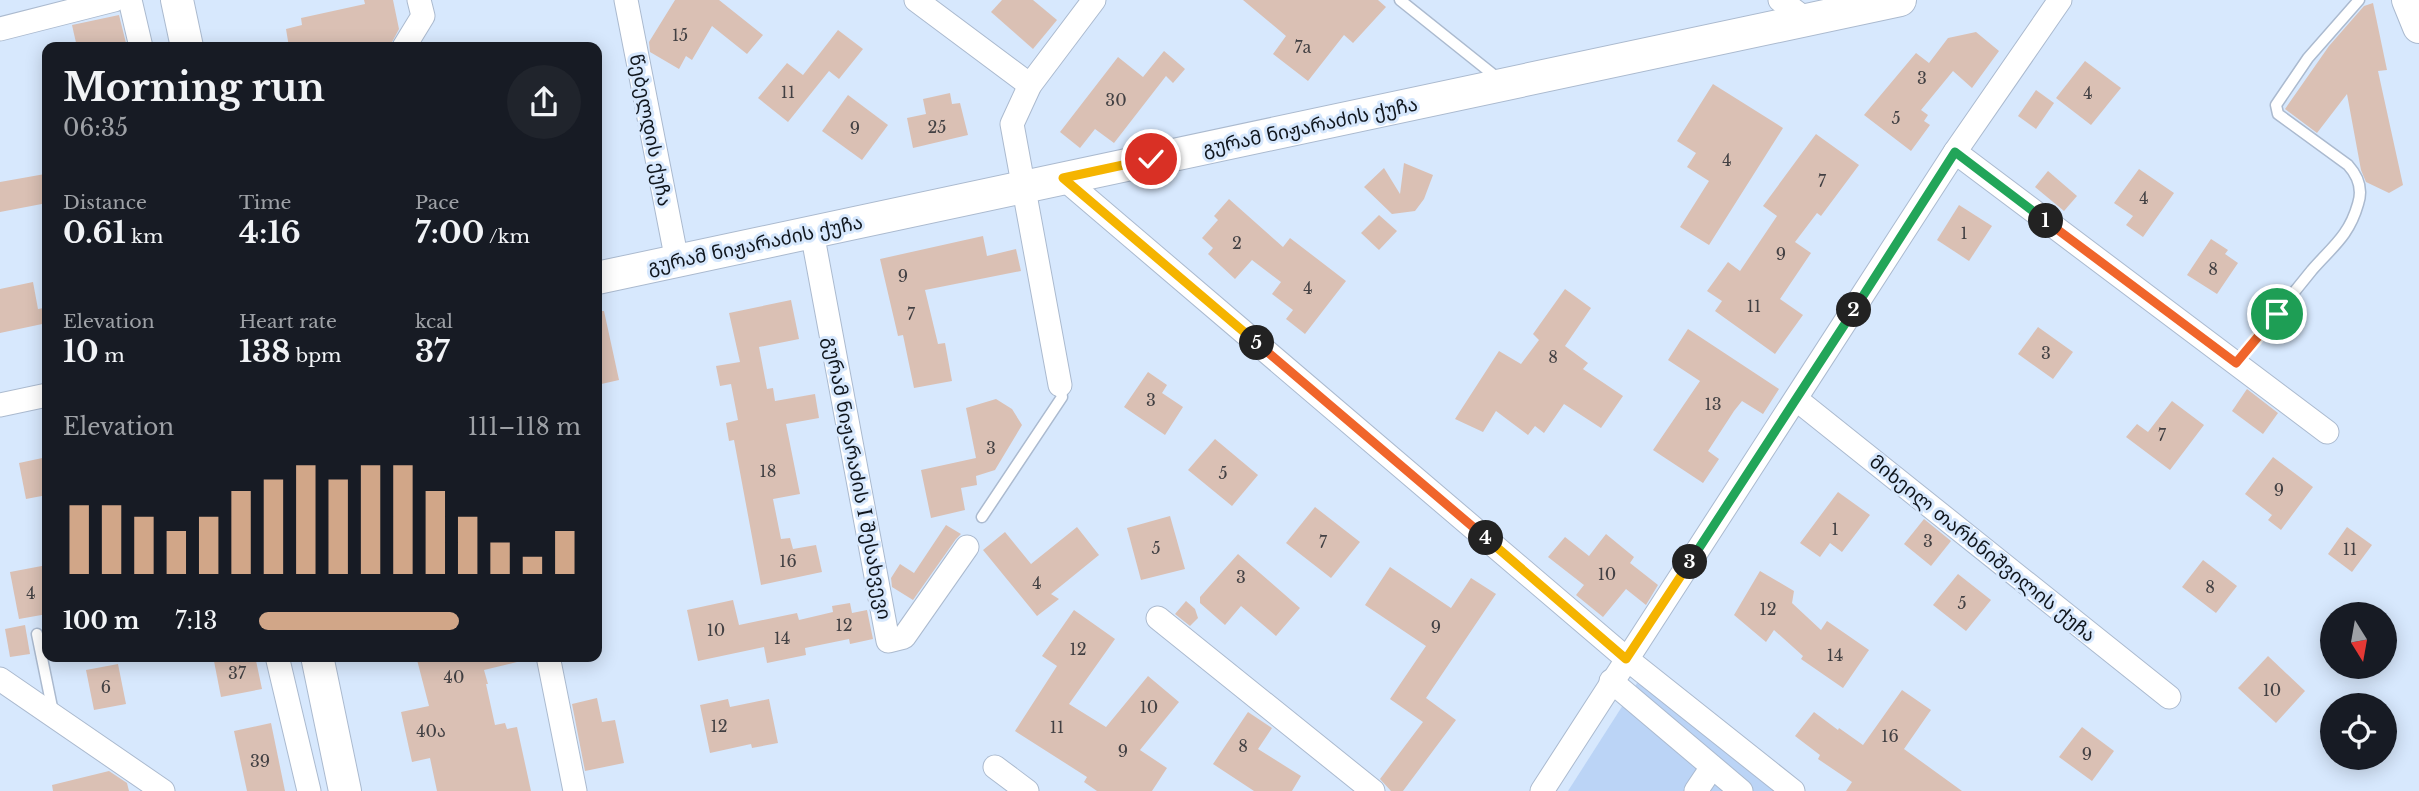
<!DOCTYPE html>
<meta charset="utf-8">
<style>
:root{--surface:#171b24;--page:#20242c;--text:#f1f3f6;--muted:#9ea1a6;--accent:#d1a688}
body{margin:0;font-family:"Libre Baskerville","Noto Sans Georgian",serif;background:var(--page);color:var(--text);height:100vh;display:flex;flex-direction:column;font-size:26px;white-space:nowrap}
*{box-sizing:border-box;margin:0}
p{font-size:23px;color:var(--muted)}
.icon{flex:none;width:38px;height:38px;fill:none;stroke:currentColor;stroke-width:2;stroke-linecap:round;stroke-linejoin:round}
.map{position:relative;flex:1;overflow:hidden}
.details{position:absolute;left:42px;top:42px;width:560px;height:620px;display:flex;flex-direction:column;background:var(--surface);border-radius:14px;box-shadow:0 4px 18px #0003}
.details>*{flex:none}
.needle{width:46px;rotate:169deg}
.buttons{position:absolute;left:2320px;top:602px;display:grid;gap:14px}
.buttons a{display:grid;place-items:center;width:77px;height:77px;border-radius:50%;background:var(--surface);box-shadow:0 4px 18px #0003;font-size:35px}
.pin{position:absolute;display:grid;place-items:center;width:60px;height:60px;color:#fff;margin:-30px;border:4px solid #fff;border-radius:50%;box-shadow:0 2px 7px #0007}
.km{position:absolute;width:35px;height:35px;margin:-18px;border-radius:50%;background:#222;color:#fff;font-size:19px;line-height:35px;text-align:center}
.round{display:grid;place-items:center;flex:none;width:74px;height:74px;border-radius:37px;background:var(--page)}
.overview{display:flex;align-items:center;justify-content:space-between;height:119px;padding:0 21px}
h1{font-size:38px;font-weight:700;line-height:52px}
.stats{display:grid;grid-template-columns:repeat(3,1fr);gap:10px;height:119px;padding:7px 21px}
.stats div{display:grid;align-content:center}
.stats b{font-size:30px;font-weight:700}
.stats small{font-size:19px;font-weight:400}
.stats p{font-size:19px}
.chart{height:196px;padding:14px 21px}
.chart p{display:flex;justify-content:space-between}
.chart svg{width:100%;height:126px;margin-top:7px;stroke:var(--accent);stroke-width:6}
ul{padding:0 21px;list-style:none;font-size:23px}
li{display:grid;grid-template-columns:112px 84px 1fr;align-items:center;height:52px}
li i{height:18px;border-radius:9px;background:var(--accent)}
.map>svg:first-child{display:block}
.green{fill:#bbd4f6}
.building{fill:#dac0b4}
.lines{fill:none;stroke-linecap:round;stroke-linejoin:round}
.lane-casing{stroke:#abbacf;stroke-width:13}
.street-casing{stroke:#abbacf;stroke-width:25}
.secondary-casing{stroke:#abbacf;stroke-width:34}
.lane{stroke:#fff;stroke-width:10}
.street{stroke:#fff;stroke-width:23}
.secondary{stroke:#fff;stroke-width:32}
.split-1-casing{stroke:#fff;stroke-width:14}
.split-2-casing{stroke:#fff;stroke-width:14}
.split-3-casing{stroke:#fff;stroke-width:14}
.split-4-casing{stroke:#fff;stroke-width:14}
.split-5-casing{stroke:#fff;stroke-width:14}
.split-6-casing{stroke:#fff;stroke-width:14}
.split-1{stroke:#f0652b;stroke-width:9}
.split-2{stroke:#22a559;stroke-width:9}
.split-3{stroke:#22a559;stroke-width:9}
.split-4{stroke:#f5b400;stroke-width:9}
.split-5{stroke:#f0652b;stroke-width:9}
.split-6{stroke:#f5b400;stroke-width:9}
.labels{text-anchor:middle;stroke-width:6;stroke-linejoin:round;paint-order:stroke}
.number-label{font-size:16px;fill:#424043}
.street-label{font-size:19px;fill:#10161d;stroke:#d7e8fd}
</style>
<div class="map">
<svg width="2419" height="791" viewBox="0 0 2419 791">
<rect width="100%" height="100%" fill="#d7e8fd"/>
<polygon class="green" points="1639,680 1775,791 1568,791"/>
<g class="building">
<polygon points="364,0 393,0 399,29 391,44 373,47 289,47 286,29 302,25 301,18 365,4"/>
<polygon points="675,0 719,0 763,35 747,54 712,26 692,60 686,56 679,69 650,52 649,42"/>
<polygon points="1002,0 1033,0 1057,20 1033,49 991,12"/>
<polygon points="1243,0 1378,0 1386,7 1353,43 1344,35 1308,81 1273,54 1286,36"/>
<polygon points="2373,3 2387,70 2378,71 2403,185 2389,193 2366,182 2361,170 2347,94 2317,133 2285,109 2329,46 2364,6"/>
<polygon points="119,15 127,47 77,47 72,25"/>
<polygon points="838,30 863,49 839,79 829,71 788,122 758,98 787,63 803,75"/>
<polygon points="1976,32 1999,51 1972,88 1953,71 1921,110 1928,115 1924,121 1930,125 1911,151 1864,115 1916,53 1929,63 1948,38"/>
<polygon points="1164,51 1185,69 1173,83 1166,76 1114,143 1095,129 1080,148 1060,132 1118,57 1143,77"/>
<polygon points="2085,61 2121,88 2091,125 2056,98"/>
<polygon points="1713,84 1783,128 1709,245 1680,227 1709,181 1687,167 1696,153 1677,141"/>
<polygon points="2036,90 2054,103 2036,129 2018,116"/>
<polygon points="950,93 952,104 960,103 968,135 913,148 907,118 926,114 923,99"/>
<polygon points="848,95 888,125 862,160 822,131"/>
<polygon points="1816,134 1859,165 1821,216 1817,213 1795,242 1811,253 1780,299 1803,315 1775,354 1715,311 1722,301 1707,291 1728,262 1740,271 1777,216 1763,206"/>
<polygon points="1404,163 1433,175 1424,199 1415,211 1392,214 1364,187 1384,168 1400,194"/>
<polygon points="2139,169 2174,193 2143,237 2126,225 2133,216 2114,203"/>
<polygon points="2048,171 2077,196 2064,211 2035,187"/>
<polygon points="45,174 47,203 0,212 0,182"/>
<polygon points="1229,199 1283,247 1290,238 1346,281 1305,334 1286,319 1293,310 1272,294 1281,282 1252,260 1235,279 1208,254 1213,248 1202,238 1218,220 1214,216"/>
<polygon points="1959,205 1992,226 1969,261 1937,240"/>
<polygon points="1379,215 1397,231 1379,250 1361,233"/>
<polygon points="983,236 987,256 1016,249 1021,271 925,290 938,344 945,343 952,381 914,388 903,335 898,336 880,259"/>
<polygon points="2211,239 2228,250 2225,254 2238,263 2217,294 2187,275"/>
<polygon points="33,282 38,309 44,308 47,323 0,333 0,289"/>
<polygon points="1565,289 1591,308 1565,346 1588,363 1583,369 1623,396 1601,428 1564,404 1544,433 1535,426 1528,435 1496,411 1483,432 1455,419 1499,351 1521,364 1539,340 1533,334"/>
<polygon points="791,300 799,339 759,347 767,389 773,388 775,401 815,394 819,418 786,424 800,494 773,499 781,539 790,538 793,549 816,545 822,572 761,585 734,440 729,441 726,423 738,420 731,384 720,386 716,366 740,362 729,313"/>
<polygon points="597,311 604,311 619,380 597,385"/>
<polygon points="2038,327 2073,352 2053,379 2018,354"/>
<polygon points="1688,329 1779,389 1763,414 1742,401 1734,411 1708,451 1719,459 1703,483 1653,450 1700,381 1668,360"/>
<polygon points="1148,372 1167,385 1162,393 1183,407 1165,435 1124,407"/>
<polygon points="2247,389 2278,413 2263,434 2232,411"/>
<polygon points="996,399 1012,409 1022,425 995,470 976,476 977,485 961,488 965,510 931,518 921,470 976,458 966,408"/>
<polygon points="2172,401 2204,425 2170,470 2126,437 2137,424 2148,432"/>
<polygon points="1215,439 1258,475 1232,506 1188,470"/>
<polygon points="47,457 47,495 26,499 19,463"/>
<polygon points="2273,457 2313,487 2281,530 2268,520 2272,515 2245,494"/>
<polygon points="1838,492 1870,515 1842,552 1830,543 1820,557 1800,543"/>
<polygon points="1315,507 1360,542 1331,578 1286,543"/>
<polygon points="1170,516 1185,569 1141,580 1127,528"/>
<polygon points="1924,519 1951,541 1931,566 1904,544"/>
<polygon points="946,525 961,534 956,539 913,600 892,587 891,578 900,564 914,573"/>
<polygon points="1077,527 1099,555 1051,594 1059,599 1037,616 983,550 1005,532 1031,564"/>
<polygon points="2347,527 2372,545 2352,572 2328,554"/>
<polygon points="1606,534 1634,557 1630,563 1658,585 1646,605 1626,589 1603,617 1576,595 1584,585 1548,557 1565,537 1589,556"/>
<polygon points="1238,554 1300,608 1276,636 1241,606 1225,625 1200,603 1200,597"/>
<polygon points="2203,560 2237,586 2216,613 2182,587"/>
<polygon points="47,565 47,614 19,619 10,572"/>
<polygon points="1390,567 1451,608 1471,578 1496,594 1426,698 1456,720 1403,791 1391,791 1380,779 1423,722 1390,699 1426,646 1365,605"/>
<polygon points="1760,571 1794,591 1792,603 1821,630 1827,621 1869,650 1843,688 1801,659 1803,656 1774,630 1766,642 1734,615"/>
<polygon points="1958,574 1991,600 1966,631 1933,605"/>
<polygon points="733,600 739,625 797,613 799,620 833,612 832,606 850,603 852,613 867,610 873,639 850,644 849,639 805,648 806,655 767,663 764,647 698,661 687,610"/>
<polygon points="1186,601 1195,609 1198,618 1190,626 1175,614"/>
<polygon points="1074,610 1115,639 1069,704 1106,727 1148,676 1179,702 1140,750 1167,768 1152,791 1097,791 1084,782 1087,777 1015,731 1057,666 1042,656"/>
<polygon points="25,625 30,654 10,657 5,629"/>
<polygon points="213,656 255,656 262,689 221,697"/>
<polygon points="416,656 517,656 517,662 484,670 488,684 486,684 495,725 505,723 507,729 517,727 531,791 437,791 430,758 412,762 401,712 429,706"/>
<polygon points="2268,656 2305,691 2276,723 2238,688"/>
<polygon points="118,664 126,704 94,710 86,670"/>
<polygon points="1902,690 1931,710 1904,749 1962,791 1846,791 1852,782 1818,759 1820,755 1795,736 1814,712 1838,730 1839,728 1863,745"/>
<polygon points="597,698 602,722 615,720 624,763 585,771 572,704"/>
<polygon points="728,699 730,707 769,699 778,743 752,748 751,744 710,753 700,705"/>
<polygon points="1248,712 1272,728 1258,749 1301,776 1292,791 1254,791 1213,764"/>
<polygon points="271,723 285,791 247,791 234,731"/>
<polygon points="2082,727 2114,751 2092,781 2059,757"/>
<polygon points="109,771 127,783 129,791 53,791 52,785"/>
</g>
<g class="lines">
<defs>
<g id="lane">
<polyline points="1400,0 1500,80"/>
<path d="M 2236,363 C 2262,332 2287,301 2312,270 C 2332,247 2349,236 2358,204 C 2363,189 2358,176 2348,165 L 2278,114 L 2276,105 L 2308,58 L 2359,0"/>
<polyline points="982,517 1062,397 1060,385"/>
<polyline points="37,634 53,712"/>
</g>
<g id="street">
<polyline points="130,0 141,47"/>
<polyline points="626,0 677,261"/>
<polyline points="916,0 1030,85"/>
<polyline points="1780,0 1807,20"/>
<polyline points="0,29 114,0"/>
<polyline points="404,47 423,16 419,0"/>
<polyline points="1955,152 2327,432"/>
<polyline points="1063,178 1627,659 1793,791"/>
<polyline points="812,232 888,641 904,637 967,547"/>
<polyline points="1060,385 1012,124 1030,85 1094,0"/>
<polyline points="1796,399 2169,697"/>
<polyline points="0,405 47,395"/>
<polyline points="1158,618 1373,791"/>
<polyline points="277,656 309,791"/>
<polyline points="548,656 575,791"/>
<polyline points="0,679 163,791"/>
<polyline points="1611,681 1741,791"/>
<polyline points="995,767 1027,791"/>
<polyline points="1542,791 1955,152 2060,0"/>
<polyline points="1696,791 1712,767"/>
</g>
<g id="secondary">
<polyline points="177,0 187,47"/>
<polyline points="2408,0 2419,27"/>
<polyline points="597,278 1900,0"/>
<polyline points="317,656 345,791"/>
</g>
</defs>
<use href="#lane" class="lane-casing"/>
<use href="#street" class="street-casing"/>
<use href="#secondary" class="secondary-casing"/>
<use href="#lane" class="lane"/>
<use href="#street" class="street"/>
<use href="#secondary" class="secondary"/>
</g>
<g class="lines">
<defs>
<polyline id="split-1" points="2046,221 2236,363 2277,314"/>
<polyline id="split-2" points="1854,310 1955,152 2046,221"/>
<polyline id="split-3" points="1690,562 1854,310"/>
<polyline id="split-4" points="1486,538 1626,659 1690,562"/>
<polyline id="split-5" points="1257,343 1486,538"/>
<polyline id="split-6" points="1151,159 1063,178 1257,343"/>
</defs>
<use href="#split-1" class="split-1-casing"/>
<use href="#split-2" class="split-2-casing"/>
<use href="#split-3" class="split-3-casing"/>
<use href="#split-4" class="split-4-casing"/>
<use href="#split-5" class="split-5-casing"/>
<use href="#split-6" class="split-6-casing"/>
<use href="#split-1" class="split-1"/>
<use href="#split-2" class="split-2"/>
<use href="#split-3" class="split-3"/>
<use href="#split-4" class="split-4"/>
<use href="#split-5" class="split-5"/>
<use href="#split-6" class="split-6"/>
</g>
<g class="labels">
<g class="number-label">
<text x="680" y="41">15</text>
<text x="1303" y="53">7a</text>
<text x="1922" y="84">3</text>
<text x="788" y="98">11</text>
<text x="2088" y="99">4</text>
<text x="1116" y="106">30</text>
<text x="1896" y="124">5</text>
<text x="937" y="133">25</text>
<text x="855" y="134">9</text>
<text x="1727" y="166">4</text>
<text x="1822" y="187">7</text>
<text x="2144" y="204">4</text>
<text x="1964" y="239">1</text>
<text x="1237" y="249">2</text>
<text x="1781" y="260">9</text>
<text x="2213" y="275">8</text>
<text x="903" y="282">9</text>
<text x="1308" y="294">4</text>
<text x="1754" y="312">11</text>
<text x="911" y="320">7</text>
<text x="2046" y="359">3</text>
<text x="1553" y="363">8</text>
<text x="1151" y="406">3</text>
<text x="1713" y="410">13</text>
<text x="2162" y="441">7</text>
<text x="991" y="454">3</text>
<text x="768" y="477">18</text>
<text x="1223" y="479">5</text>
<text x="2279" y="496">9</text>
<text x="1835" y="535">1</text>
<text x="1928" y="547">3</text>
<text x="1323" y="548">7</text>
<text x="1156" y="554">5</text>
<text x="2350" y="555">11</text>
<text x="788" y="567">16</text>
<text x="1607" y="580">10</text>
<text x="1241" y="583">3</text>
<text x="1037" y="589">4</text>
<text x="2210" y="593">8</text>
<text x="31" y="599">4</text>
<text x="1962" y="609">5</text>
<text x="1768" y="615">12</text>
<text x="844" y="631">12</text>
<text x="1436" y="633">9</text>
<text x="716" y="636">10</text>
<text x="782" y="644">14</text>
<text x="1078" y="655">12</text>
<text x="1835" y="661">14</text>
<text x="237" y="679">37</text>
<text x="454" y="683">40</text>
<text x="106" y="693">6</text>
<text x="2272" y="696">10</text>
<text x="1149" y="713">10</text>
<text x="719" y="732">12</text>
<text x="1057" y="733">11</text>
<text x="431" y="737">40ა</text>
<text x="1890" y="742">16</text>
<text x="1243" y="752">8</text>
<text x="1123" y="757">9</text>
<text x="2087" y="760">9</text>
<text x="260" y="767">39</text>
</g>
<g class="street-label">
<text transform="translate(1310 126) rotate(-12)" y="7">გურამ ნიჟარაძის ქუჩა</text>
<text transform="translate(651 130) rotate(79)" y="7">წებელდის ქუჩა</text>
<text transform="translate(755 244) rotate(-12)" y="7">გურამ ნიჟარაძის ქუჩა</text>
<text transform="translate(858 478) rotate(79)" y="7">გურამ ნიჟარაძის I შესახვევი</text>
<text transform="translate(1983 548) rotate(39)" y="7">მიხეილ თარხნიშვილის ქუჩა</text>
</g>
</g>
</svg>
<div class="buttons">
<a><svg class="needle" viewBox="-14 -14 28 28"><path d="M0-13l5 13h-10z" fill="#e53935"/><path d="M0 13l5-13h-10z" fill="#9ea1a6"/></svg></a>
<a><svg class="icon" aria-label="locate" viewBox="0 0 24 24"><circle cx="12" cy="12" r="6"/><path d="M12 2v4M12 18v4M2 12h4M18 12h4"/></svg></a>
</div>
<div class="pin" style="left:2277px;top:314px;background:#1e9e55"><svg class="icon" aria-label="arrive" viewBox="0 0 24 24"><path d="M6 21V4h12l-3 4 3 4H6"/></svg></div>
<div class="pin" style="left:1151px;top:159px;background:#d93025"><svg class="icon" aria-label="check" viewBox="0 0 24 24"><path d="M5 12l5 5 9-10"/></svg></div>
<b class="km" style="left:2046px;top:221px">1</b>
<b class="km" style="left:1854px;top:310px">2</b>
<b class="km" style="left:1690px;top:562px">3</b>
<b class="km" style="left:1486px;top:538px">4</b>
<b class="km" style="left:1257px;top:343px">5</b>
<section class="details">
<div class="overview"><div><h1>Morning run</h1><p>06:35</p></div><a class="round"><svg class="icon" aria-label="share" viewBox="0 0 24 24"><path d="M12 15V3M7 8l5-5 5 5M5 13v7h14v-7"/></svg></a></div>
<div class="stats">
<div><p>Distance</p><b>0.61<small> km</small></b></div>
<div><p>Time</p><b>4:16</b></div>
<div><p>Pace</p><b>7:00<small> /km</small></b></div>
</div>
<div class="stats">
<div><p>Elevation</p><b>10<small> m</small></b></div>
<div><p>Heart rate</p><b>138<small> bpm</small></b></div>
<div><p>kcal</p><b>37</b></div>
</div>
<div class="chart"><p><span>Elevation</span>111–118 m</p>
<svg viewBox="0 0 160 44" preserveAspectRatio="none"><path d="M5 44V20M15 44V20M25 44V24M35 44V29M45 44V24M55 44V15M65 44V11M75 44V6M85 44V11M95 44V6M105 44V6M115 44V15M125 44V24M135 44V33M145 44V38M155 44V29"/></svg>
</div>
<ul>
<li><b>100 m</b>7:13<i style="width:62%"></i></li>
</ul>
</section>
</div>
